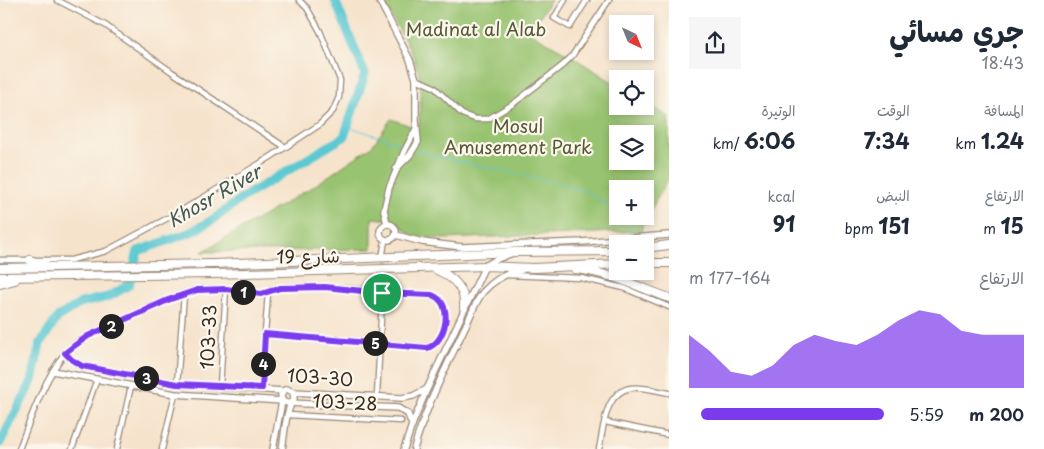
<!DOCTYPE html>
<html lang="ar">
<meta charset="utf-8">
<style>
:root{--surface:#fff;--page:#f6f6f7;--text:#1f2937;--muted:#747a83;--accent:#7c3aed}
body{margin:0;font-family:"Playpen Sans","Playpen Sans Arabic",sans-serif;background:var(--page);color:var(--text);direction:rtl;height:100vh;display:flex;flex-direction:column;font-size:19px;white-space:nowrap}
*{box-sizing:border-box;margin:0}
p{font-size:16px;color:var(--muted)}
.icon{flex:none;width:28px;height:28px;fill:none;stroke:currentColor;stroke-width:2;stroke-linecap:round;stroke-linejoin:round}
.map{position:relative;flex:1;overflow:hidden;direction:ltr}
.details{display:flex;flex-direction:column;background:var(--surface);width:375px}
.details>*{flex:none}
.needle{width:32px;rotate:137deg}
.buttons{position:absolute;left:609px;top:15px;display:grid;gap:10px}
.buttons a{display:grid;place-items:center;width:45px;height:45px;border-radius:0px;background:var(--surface);box-shadow:0 2px 8px #0003;font-size:25px}
.pin{position:absolute;display:grid;place-items:center;width:42px;height:42px;color:#fff;margin:-21px;border:2px solid #fff;border-radius:50%;box-shadow:0 1px 5px #0007}
.km{position:absolute;width:25px;height:25px;margin:-12px;border-radius:50%;background:#222;color:#fff;font-size:14px;line-height:25px;text-align:center}
.round{display:grid;place-items:center;flex:none;width:52px;height:52px;border-radius:0px;background:var(--page)}
.overview{display:flex;align-items:center;justify-content:space-between;height:85px;padding:0 20px}
h1{font-size:28px;font-weight:700;line-height:38px}
.metrics{display:grid;grid-template-columns:repeat(3,1fr);gap:8px;height:85px;padding:5px 20px}
.metrics div{display:grid;align-content:center}
.metrics b{font-size:21px;font-weight:700}
.metrics small{font-size:14px;font-weight:400}
.metrics p{font-size:14px}
.chart{height:140px;padding:10px 20px}
.chart p{display:flex;justify-content:space-between}
.chart svg{width:100%;height:90px;margin-top:5px;fill:var(--accent);opacity:.7}
ul{padding:0 20px;list-style:none;font-size:16px}
li{display:grid;grid-template-columns:80px 60px 1fr;align-items:center;height:38px}
li i{height:12px;border-radius:6px;background:var(--accent)}
main{display:flex;flex:1;min-height:0}
.map>svg:first-child{display:block}
.green{fill:#98c36f;stroke:#6a7646;fill-rule:evenodd}
.lines{fill:none;stroke-linecap:round;stroke-linejoin:round}
.stream{stroke:#5cc8d2;stroke-width:1}
.river{stroke:#5cc8d2;stroke-width:9}
.street-tunnel{stroke:#d1bea9;stroke-width:4.5;stroke-dasharray:4.5 2;stroke-linecap:butt}
.street-casing{stroke:#988675;stroke-width:7}
.secondary-casing{stroke:#988675;stroke-width:8}
.highway-casing{stroke:#988675;stroke-width:10}
.street{stroke:#fff;stroke-width:4.5}
.secondary{stroke:#fff;stroke-width:5.5}
.highway{stroke:#fff;stroke-width:8}
.route-casing{stroke:#fff;stroke-width:10}
.route{stroke:#7c3aed;stroke-width:6}
.labels{text-anchor:middle;stroke-width:4.5;stroke-linejoin:round;paint-order:stroke}
.park-label{font-size:18px;fill:#575836;stroke:#fbf7ec}
.street-label{font-size:18px;fill:#3b2a1e;stroke:#fbf7ec}
.water-label{font-size:19px;font-style:italic;fill:#455954;stroke:#fbf7ec}
</style>
<main>
<section class="details">
<div class="overview"><div><h1>جري مسائي</h1><p>18:43</p></div><a class="round"><svg class="icon" aria-label="share" viewBox="0 0 24 24"><path d="M12 15V3M7 8l5-5 5 5M5 13v7h14v-7"/></svg></a></div>
<div class="metrics">
<div><p>المسافة</p><b>1.24<small> km</small></b></div>
<div><p>الوقت</p><b>7:34</b></div>
<div><p>الوتيرة</p><b>6:06<small> /km</small></b></div>
</div>
<div class="metrics">
<div><p>الارتفاع</p><b>15<small> m</small></b></div>
<div><p>النبض</p><b>151<small> bpm</small></b></div>
<div><p>kcal</p><b>91</b></div>
</div>
<div class="chart"><p><span>الارتفاع</span>164–177 m</p>
<svg viewBox="0 0 160 44" preserveAspectRatio="none"><path d="M0 44V18L10 26L20 36L30 38L40 33L50 23L60 18L70 21L80 23L90 18L100 11L110 6L120 8L130 16L140 18L150 18L160 18V44z"/></svg>
</div>
<ul>
<li><b>200 m</b>5:59<i style="width:94%"></i></li>
</ul>
</section>
<div class="map">
<svg width="669" height="449" viewBox="0 0 669 449">
<rect width="100%" height="100%" fill="#fbf7ec"/>
<filter id="ink" filterUnits="userSpaceOnUse"><feTurbulence type="fractalNoise" baseFrequency=".02" numOctaves="2"/><feDisplacementMap in="SourceGraphic" scale="10" xChannelSelector="R" yChannelSelector="G"/><feConvolveMatrix kernelMatrix="1 2 1 2 8 2 1 2 1" color-interpolation-filters="sRGB"/></filter>
<filter id="wash" filterUnits="userSpaceOnUse"><feTurbulence type="fractalNoise" baseFrequency=".0096" numOctaves="4" result="noise"/><feDisplacementMap in="SourceGraphic" scale="20" xChannelSelector="R" yChannelSelector="G"/><feGaussianBlur stdDeviation="1.12" result="paint"/><feColorMatrix in="noise" values="0 0 0 0 0 0 0 0 0 0 0 0 0 0 0 0 0 1.4 0 .05"/><feComposite in="paint" operator="in"/></filter>
<g filter="url(#wash)">
<rect width="100%" height="100%" fill="#f6e3cc"/>
<path class="green" d="M 382,0 L 551,0 L 529,32 L 568,54 L 617,85 L 618,106 L 645,106 L 645,102 L 669,117 L 669,177 L 642,226 L 643,231 L 444,239 L 413,236 L 393,220 L 372,218 L 372,249 L 202,252 L 314,186 L 372,146 L 391,119 L 419,129 C 419,110 423,89 418,70 C 413,50 392,19 382,0 ZM 618,134 L 645,134 L 645,161 L 618,161 ZM 618,189 L 645,189 L 645,216 L 618,216 Z"/>
<g class="lines">
<g class="stream">
<polyline points="347,126 404,145"/>
<polyline points="415,149 431,155 569,186 587,192 618,212"/>
<polyline points="622,216 638,234"/>
</g>
<polyline class="river" points="0,443 32,381 40,344 58,317 81,303 108,297 129,285 138,251 189,233 214,219 242,198 344,137 365,74 335,0"/>
</g>
</g>
<g filter="url(#ink)">
<g class="lines">
<polyline class="street-tunnel" points="383,280 383,256"/>
<defs>
<g id="street">
<polyline points="57,0 105,25 172,72 285,147"/>
<polyline points="565,0 554,18 570,27 587,0"/>
<polyline points="416,79 434,87 462,114 475,119 488,119 513,104 563,65 572,56 609,0"/>
<polyline points="383,253 385,240"/>
<polyline points="0,260 71,260 106,251 181,211 269,158 319,125 333,111 339,97 340,80 320,31 307,8 299,0"/>
<polyline points="507,275 581,278 624,288 669,307"/>
<polyline points="177,384 184,295"/>
<polyline points="220,386 226,289"/>
<polyline points="261,388 268,293"/>
<polyline points="377,396 383,280"/>
<polyline points="288,415 401,421"/>
<polyline points="605,422 669,435"/>
<path d="M 19,449 C 30,420 45,377 65,353 C 80,337 104,328 124,320 C 145,310 180,292 202,289 C 221,286 240,293 259,294 C 267,294 272,289 280,288 C 294,285 312,287 326,287 C 361,287 396,296 432,295 C 455,303 446,343 427,347 L 265,334"/>
<polyline points="72,449 97,379"/>
<polyline points="117,449 131,386"/>
<polyline points="162,449 175,394"/>
<path d="M 599,449 C 604,428 604,392 631,388 C 643,386 657,391 669,393"/>
</g>
<g id="secondary">
<polyline points="379,0 410,60 416,79 416,121 418,142 410,155 396,169"/>
<polyline points="387,224 384,210 389,188 404,152 416,129"/>
<circle cx="388" cy="232" r="8"/>
<polyline points="396,235 422,242 462,247 582,242 669,235"/>
<polyline points="65,353 72,360 82,366 177,384 283,391 287,389 293,392 402,398 413,396 427,389"/>
<polyline points="53,371 175,394 282,401 287,403 398,408 408,414 412,425"/>
<polyline points="273,449 282,401 281,395 283,391"/>
<path d="M 282,449 C 285,434 285,411 294,399 L 293,392"/>
<polyline points="404,449 412,425 427,389 485,266 495,260 510,254"/>
<path d="M 414,449 C 425,408 446,368 464,329 C 470,318 475,302 483,292 C 493,281 507,272 522,270"/>
</g>
<g id="highway">
<polyline points="645,248 669,245"/>
<polyline points="30,260 49,267"/>
<polyline points="645,263 669,263"/>
<polyline points="0,268 214,264 516,252 618,251"/>
<path d="M 575,269 C 608,272 639,287 669,298"/>
<path d="M 437,270 C 453,277 466,289 464,308"/>
<polyline points="0,277 214,274 485,266 534,268 618,264"/>
<polyline points="0,284 15,280"/>
</g>
</defs>
<use href="#street" class="street-casing"/>
<use href="#secondary" class="secondary-casing"/>
<use href="#highway" class="highway-casing"/>
<use href="#street" class="street"/>
<use href="#secondary" class="secondary"/>
<use href="#highway" class="highway"/>
</g>
</g>
<g class="lines" filter="url(#ink)">
<defs>
<path id="route" d="M 325,287 L 382,293 L 432,295 C 455,303 446,343 427,348 L 265,334 L 262,388 L 177,384 L 82,366 L 72,360 L 65,353 L 74,346 L 88,336 L 168,300 L 197,290 L 226,289 L 261,294 L 280,288 Z"/>
</defs>
<use href="#route" class="route-casing"/>
<use href="#route" class="route"/>
</g>
<g class="labels">
<g class="park-label">
<text x="476" y="36">Madinat al Alab</text>
<text x="518" y="133">Mosul<tspan x="518" dy="21">Amusement Park</tspan></text>
</g>
<g class="street-label">
<text transform="translate(308 257) rotate(-1)" y="6">شارع 19</text>
<text transform="translate(209 337) rotate(-87)" y="6">103-33</text>
<text transform="translate(320 378) rotate(4)" y="6">103-30</text>
<text transform="translate(345 403) rotate(3)" y="6">103-28</text>
</g>
<g class="water-label">
<text transform="translate(214 196) rotate(-30)" y="7">Khosr River</text>
</g>
</g>
</svg>
<div class="buttons">
<a><svg class="needle" viewBox="-14 -14 28 28"><path d="M0-13l5 13h-10z" fill="#e53935"/><path d="M0 13l5-13h-10z" fill="#747a83"/></svg></a>
<a><svg class="icon" aria-label="locate" viewBox="0 0 24 24"><circle cx="12" cy="12" r="6"/><path d="M12 2v4M12 18v4M2 12h4M18 12h4"/></svg></a>
<a><svg class="icon" aria-label="layers" viewBox="0 0 24 24"><path d="M12 4l9 5-9 5-9-5zM3 14l9 5 9-5"/></svg></a>
<a>+</a>
<a>−</a>
</div>
<div class="pin" style="left:382px;top:293px;background:#1e9e55"><svg class="icon" aria-label="arrive" viewBox="0 0 24 24"><path d="M6 21V4h12l-3 4 3 4H6"/></svg></div>
<b class="km" style="left:243px;top:292px">1</b>
<b class="km" style="left:111px;top:326px">2</b>
<b class="km" style="left:146px;top:378px">3</b>
<b class="km" style="left:263px;top:364px">4</b>
<b class="km" style="left:375px;top:343px">5</b>
</div>
</main>
